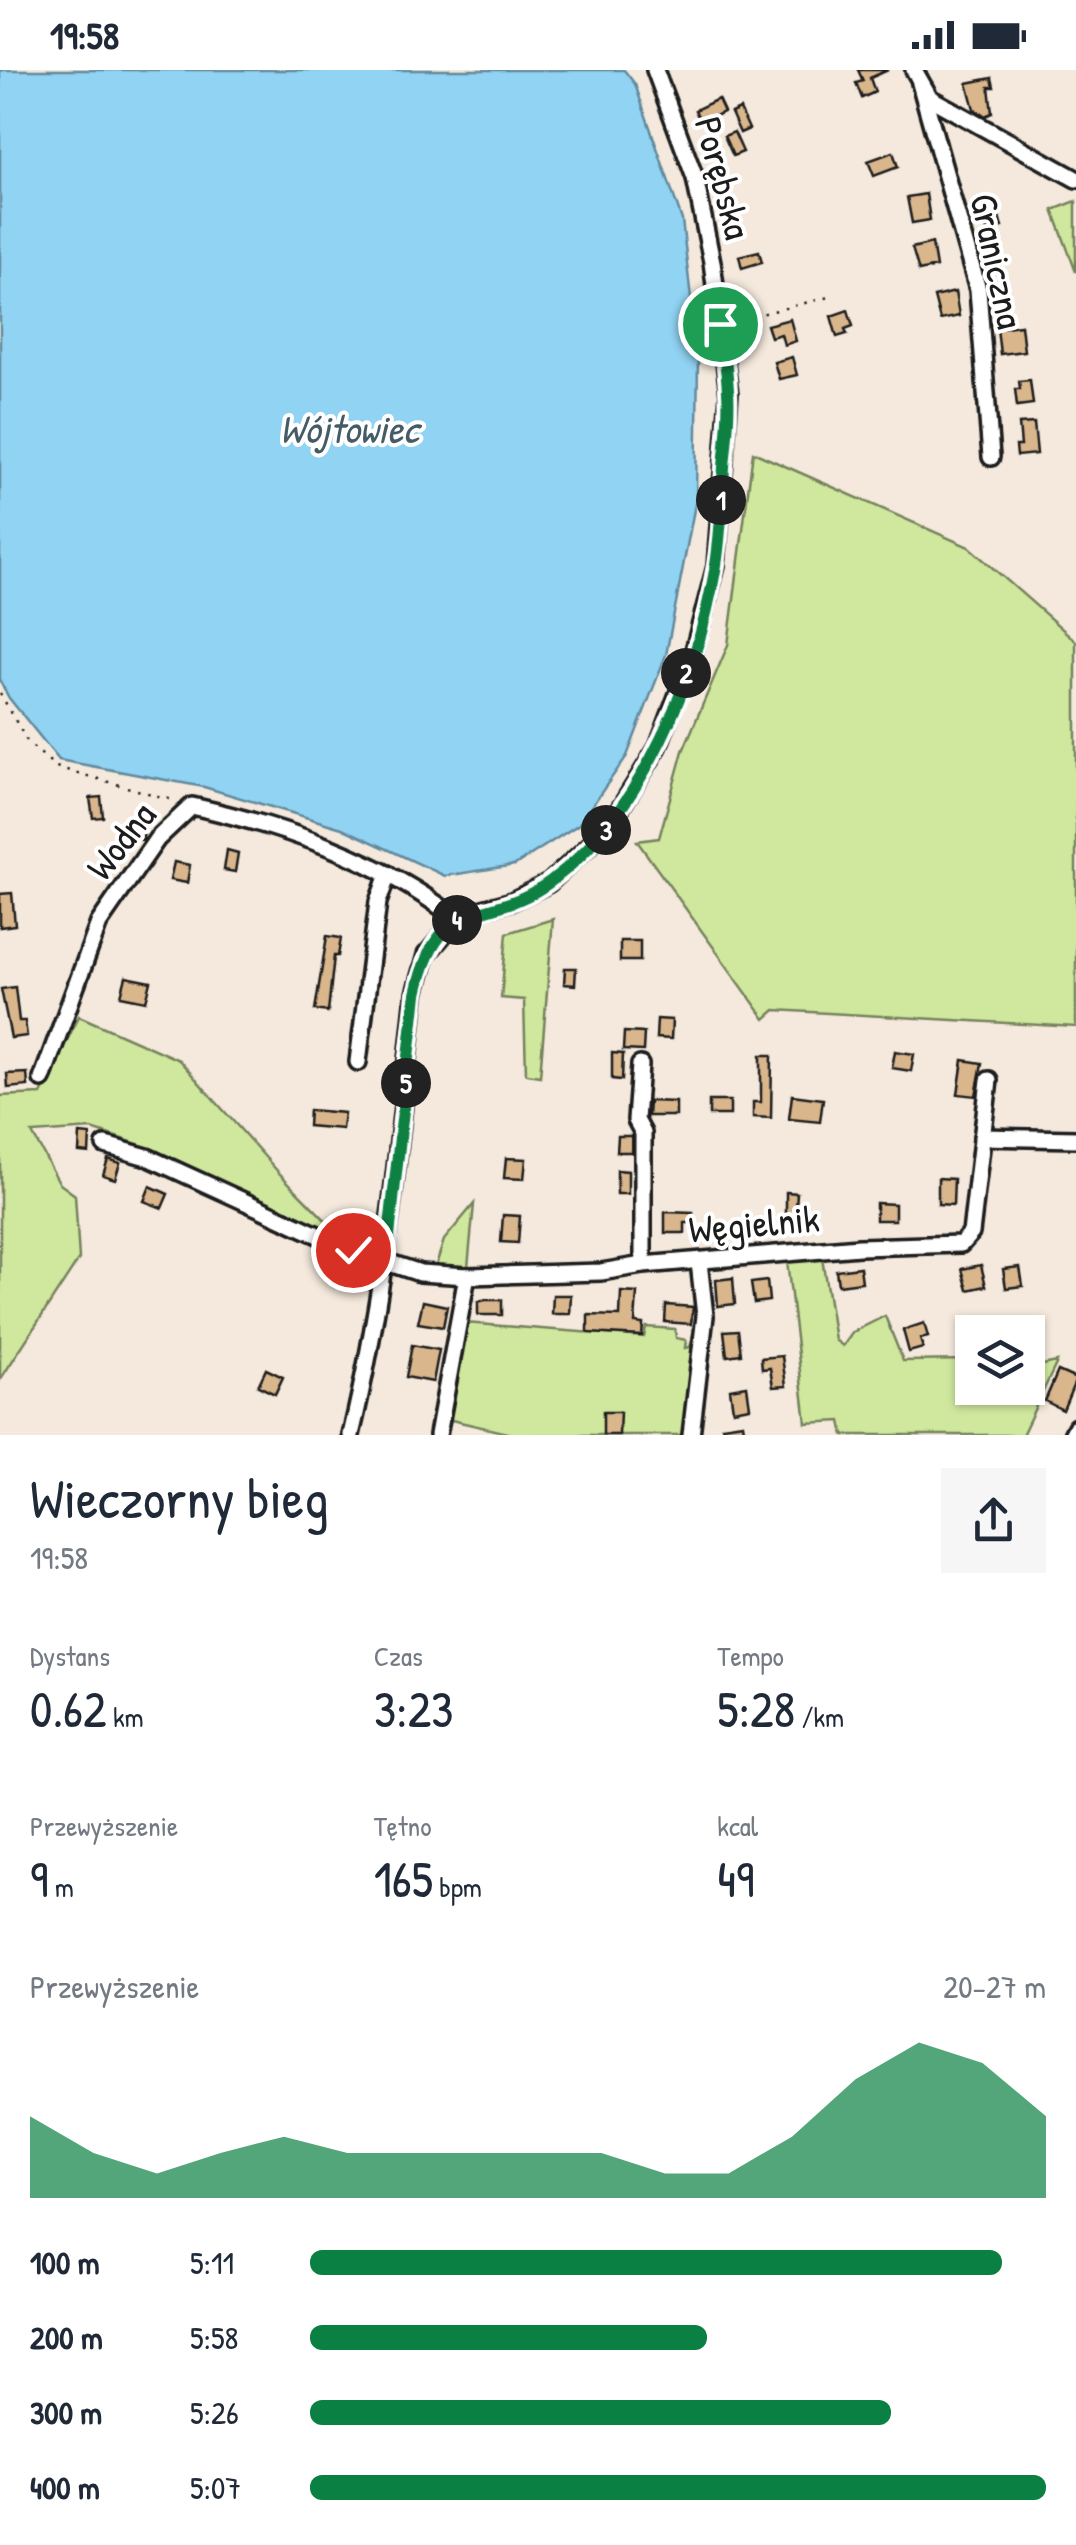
<!DOCTYPE html>
<html lang="pl">
<meta charset="utf-8">
<style>
:root{--surface:#fff;--page:#f6f6f7;--text:#1f2937;--muted:#747a83;--accent:#0b8043}
body{margin:0;font-family:"Patrick Hand",sans-serif;background:var(--page);color:var(--text);height:100vh;display:flex;flex-direction:column;font-size:38px;white-space:nowrap}
*{box-sizing:border-box;margin:0}
p{font-size:32px;color:var(--muted)}
.icon{flex:none;width:55px;height:55px;fill:none;stroke:currentColor;stroke-width:2;stroke-linecap:round;stroke-linejoin:round}
.map{position:relative;height:1365px;overflow:hidden}
.side{display:flex;flex-direction:column;background:var(--surface);flex:1}
.side>*{flex:none}
.controls{position:absolute;left:955px;top:1245px;display:grid;gap:20px}
.controls a{display:grid;place-items:center;width:90px;height:90px;border-radius:0px;background:var(--surface);box-shadow:0 2px 8px #0004;font-size:50px}
.pin{position:absolute;display:grid;place-items:center;width:85px;height:85px;color:#fff;margin:-42px;border:5px solid #fff;border-radius:50%;box-shadow:0 2px 10px #0007}
.km{position:absolute;width:50px;height:50px;margin:-25px;border-radius:50%;background:#222;color:#fff;font-size:28px;line-height:50px;text-align:center}
.round{display:grid;place-items:center;flex:none;width:105px;height:105px;border-radius:0px;background:var(--page)}
.headline{display:flex;align-items:center;justify-content:space-between;height:170px;padding:0 30px}
h1{font-size:55px;font-weight:600;line-height:75px}
.figures{display:grid;grid-template-columns:repeat(3,1fr);gap:15px;height:170px;padding:10px 30px}
.figures div{display:grid;align-content:center}
.figures b{font-size:50px;font-weight:600}
.figures small{font-size:28px;font-weight:400}
.figures p{font-size:28px}
.chart{height:280px;padding:20px 30px}
.chart p{display:flex;justify-content:space-between}
.chart svg{width:100%;height:180px;margin-top:10px;fill:var(--accent);opacity:.7}
ul{padding:0 30px;list-style:none;font-size:32px}
li{display:grid;grid-template-columns:160px 120px 1fr;align-items:center;height:75px}
li i{height:25px;border-radius:12px;background:var(--accent)}
.status{display:flex;justify-content:space-between;align-items:center;height:70px;padding:0 50px;background:var(--surface);direction:ltr}
.status svg{height:28px;fill:currentColor}
.map>svg:first-child{display:block}
.green{fill:#cfe89e;stroke:#76825d;stroke-width:2.5}
.water{fill:#91d3f3;stroke:#628a9d;stroke-width:2.5}
.building{fill:#dab68c;stroke:#1c1c1c;stroke-width:2.5}
.lines{fill:none;stroke-linecap:round;stroke-linejoin:round}
.minor-casing{stroke:#1c1c1c;stroke-width:22}
.path{stroke:#1c1c1c;stroke-width:2.5;stroke-dasharray:2.5 8;stroke-linecap:butt}
.minor{stroke:#fff;stroke-width:15}
.route-casing{stroke:#fff;stroke-width:20}
.route{stroke:#0b8043;stroke-width:12}
.labels{text-anchor:middle;stroke-width:8;stroke-linejoin:round;paint-order:stroke}
.street-label{font-size:38px;fill:#1c1c1c;stroke:#fff}
.water-label{font-size:40px;font-style:italic;fill:#455c67;stroke:#fff}
</style>
<div class="status"><b>19:58</b><svg viewBox="0 0 49 12"><path d="M0 12V9h3v3zM5 12V6h3v6zM10 12V3h3v9zM15 12V0h3v12zM26 1h20v11H26zM47 4h2v5h-2z"/></svg></div>
<div class="map">
<svg width="1076" height="1365" viewBox="0 0 1076 1365">
<rect width="100%" height="100%" fill="#f4e9dc"/>
<filter id="ink" filterUnits="userSpaceOnUse"><feTurbulence type="fractalNoise" baseFrequency=".01" numOctaves="2"/><feDisplacementMap in="SourceGraphic" scale="20" xChannelSelector="R" yChannelSelector="G"/><feConvolveMatrix kernelMatrix="1 2 1 2 8 2 1 2 1" color-interpolation-filters="sRGB"/></filter>
<g filter="url(#ink)">
<g class="green">
<polygon points="1076,131 1076,202 1053,140"/>
<polygon points="753,382 969,477 1076,571 1076,957 775,940 765,949 637,771 659,768 683,681 728,575"/>
<polygon points="553,849 540,1006 526,1004 524,930 501,928 507,863"/>
<polygon points="79,946 179,990 280,1104 345,1170 153,1079 92,1059 32,1063 60,1114 75,1125 79,1189 0,1310 0,1026 41,1024"/>
<polygon points="474,1134 468,1197 435,1198 444,1170"/>
<polygon points="822,1188 835,1270 843,1276 853,1262 885,1246 903,1291 970,1290 972,1318 978,1332 996,1324 997,1318 1028,1318 1028,1298 1057,1292 1022,1365 844,1365 841,1351 806,1353 787,1191"/>
<polygon points="465,1253 644,1267 646,1257 675,1259 676,1268 686,1270 685,1278 690,1277 693,1267 699,1266 687,1365 516,1365 447,1349"/>
</g>
<polygon class="water" points="0,0 624,0 635,14 682,150 698,289 696,429 666,585 627,686 579,754 515,795 445,806 342,758 204,717 59,690 9,628 0,611"/>
<g class="building">
<polygon points="858,0 888,0 870,8 875,22 862,28 856,13 863,11"/>
<polygon points="992,8 994,17 989,17 992,43 985,46 974,39 967,13"/>
<polygon points="718,29 724,42 701,53 695,40"/>
<polygon points="740,39 749,59 740,63 731,43"/>
<polygon points="734,62 743,82 733,86 724,66"/>
<polygon points="893,82 898,97 874,106 868,91"/>
<polygon points="926,124 930,150 912,153 907,127"/>
<polygon points="997,138 1002,157 987,161 982,142"/>
<polygon points="737,142 743,165 728,168 722,146"/>
<polygon points="932,173 936,197 919,201 912,178"/>
<polygon points="759,181 762,192 742,198 739,186"/>
<polygon points="955,222 959,246 940,250 934,227"/>
<polygon points="848,240 853,256 845,259 847,264 837,267 831,246"/>
<polygon points="790,249 796,271 784,275 781,264 771,267 767,255"/>
<polygon points="1021,255 1024,281 1000,284 997,258"/>
<polygon points="792,287 797,305 779,309 774,292"/>
<polygon points="1030,310 1033,334 1017,336 1015,319 1020,319 1019,311"/>
<polygon points="1034,353 1037,384 1017,386 1016,376 1021,376 1019,354"/>
<polygon points="101,727 103,747 93,748 90,728"/>
<polygon points="129,752 144,754 143,770 127,768"/>
<polygon points="227,780 238,783 235,802 224,800"/>
<polygon points="174,792 190,795 187,813 170,810"/>
<polygon points="12,823 15,855 0,857 0,824"/>
<polygon points="327,866 341,868 338,886 334,886 328,942 315,940"/>
<rect x="620" y="871" width="20" height="20"/>
<polygon points="565,898 576,898 575,915 564,914"/>
<polygon points="126,907 151,912 146,931 121,926"/>
<polygon points="15,917 19,951 25,951 27,966 11,968 1,919"/>
<polygon points="657,949 672,950 671,969 656,968"/>
<polygon points="624,962 644,963 643,981 623,980"/>
<polygon points="895,981 914,984 911,1001 892,998"/>
<polygon points="612,983 623,984 622,1010 612,1009"/>
<polygon points="761,985 772,985 771,1048 753,1047 753,1032 761,1032"/>
<polygon points="963,990 982,993 976,1026 958,1024"/>
<polygon points="27,1003 28,1016 8,1018 7,1004"/>
<polygon points="792,1025 823,1029 820,1052 789,1049"/>
<polygon points="649,1031 676,1032 676,1046 648,1046"/>
<rect x="709" y="1031" width="21" height="14"/>
<polygon points="309,1040 344,1043 342,1059 308,1056"/>
<polygon points="80,1064 90,1065 89,1083 79,1082"/>
<polygon points="618,1066 632,1066 632,1082 617,1082"/>
<polygon points="506,1088 526,1089 524,1109 504,1108"/>
<polygon points="108,1089 120,1093 115,1109 103,1105"/>
<polygon points="617,1100 628,1101 628,1124 617,1124"/>
<polygon points="938,1108 954,1109 953,1135 938,1134"/>
<polygon points="150,1116 168,1124 162,1138 144,1131"/>
<polygon points="786,1122 797,1123 796,1138 805,1139 804,1158 786,1157"/>
<polygon points="876,1133 895,1134 895,1150 876,1150"/>
<polygon points="665,1142 693,1143 693,1153 685,1153 685,1163 665,1163"/>
<polygon points="503,1145 520,1146 518,1173 501,1172"/>
<polygon points="981,1195 986,1216 968,1220 962,1199"/>
<polygon points="860,1197 862,1212 838,1215 836,1200"/>
<polygon points="1020,1197 1023,1216 1006,1218 1003,1199"/>
<polygon points="733,1208 735,1234 718,1236 716,1210"/>
<polygon points="767,1211 769,1231 754,1233 751,1213"/>
<polygon points="621,1222 637,1223 635,1253 643,1254 642,1266 588,1263 588,1245 620,1246"/>
<polygon points="553,1225 571,1225 570,1244 552,1244"/>
<polygon points="485,1230 502,1230 502,1245 478,1245 478,1232"/>
<polygon points="423,1231 447,1236 443,1257 418,1253"/>
<polygon points="666,1235 693,1237 691,1254 665,1252"/>
<polygon points="924,1253 928,1267 920,1269 923,1278 909,1282 903,1260"/>
<polygon points="738,1260 741,1284 727,1286 724,1261"/>
<polygon points="412,1275 439,1280 433,1312 406,1307"/>
<polygon points="782,1286 786,1316 773,1317 770,1298 762,1299 761,1288"/>
<polygon points="266,1299 283,1307 275,1324 258,1316"/>
<polygon points="1058,1301 1076,1309 1063,1340 1045,1331"/>
<polygon points="747,1316 750,1337 733,1340 730,1319"/>
<polygon points="603,1342 620,1342 619,1365 603,1365"/>
<polygon points="743,1353 745,1365 724,1365 722,1356"/>
</g>
<g class="lines">
<defs>
<g id="minor">
<polyline points="914,0 930,28 1076,109"/>
<polyline points="920,13 978,220 991,387"/>
<polyline points="358,992 378,832 388,804"/>
<polyline points="640,995 636,1050 643,1063 643,1195"/>
<path d="M 42,1009 L 99,853 L 157,769 L 192,736 C 286,757 380,789 457,849"/>
<polyline points="982,1067 1076,1069"/>
<polyline points="105,1075 147,1087 353,1181 420,1203 467,1206 601,1202 643,1195 859,1177 961,1174 971,1163 989,1010"/>
<path d="M 351,1365 C 386,1219 399,1072 415,924 L 426,885 L 457,849 L 479,840 L 512,831 L 549,813 L 608,758 L 658,677 L 693,584 L 716,496 L 729,324 L 712,192 L 695,108 L 655,0"/>
<polyline points="438,1365 467,1206"/>
<polyline points="691,1365 705,1246 699,1192"/>
<polyline points="1072,1365 1076,1357"/>
</g>
</defs>
<use href="#minor" class="minor-casing"/>
<g class="path">
<polyline points="733,251 829,227"/>
<polyline points="0,623 28,673 56,697 176,731"/>
</g>
<use href="#minor" class="minor"/>
</g>
</g>
<g class="lines" filter="url(#ink)">
<defs>
<path id="route" d="M 353,1180 L 386,1193 L 416,924 C 439,819 487,859 551,811 C 644,742 697,606 716,495 C 721,463 722,429 724,397 C 726,372 730,346 728,321 C 727,299 723,276 720,254"/>
</defs>
<use href="#route" class="route-casing"/>
<use href="#route" class="route"/>
</g>
<g class="labels">
<g class="street-label">
<text transform="translate(723 108) rotate(75)" y="13">Porębska</text>
<text transform="translate(997 191) rotate(78)" y="13">Graniczna</text>
<text transform="translate(121 771) rotate(-52)" y="13">Wodna</text>
<text transform="translate(754 1154) rotate(-5)" y="13">Węgielnik</text>
</g>
<g class="water-label">
<text x="349" y="373">Wójtowiec</text>
</g>
</g>
</svg>
<div class="controls">
<a><svg class="icon" aria-label="layers" viewBox="0 0 24 24"><path d="M12 4l9 5-9 5-9-5zM3 14l9 5 9-5"/></svg></a>
</div>
<div class="pin" style="left:720px;top:254px;background:#1e9e55"><svg class="icon" aria-label="arrive" viewBox="0 0 24 24"><path d="M6 21V4h12l-3 4 3 4H6"/></svg></div>
<div class="pin" style="left:353px;top:1180px;background:#d93025"><svg class="icon" aria-label="check" viewBox="0 0 24 24"><path d="M5 12l5 5 9-10"/></svg></div>
<b class="km" style="left:721px;top:430px">1</b>
<b class="km" style="left:686px;top:603px">2</b>
<b class="km" style="left:606px;top:760px">3</b>
<b class="km" style="left:457px;top:850px">4</b>
<b class="km" style="left:406px;top:1013px">5</b>
</div>
<section class="side">
<div class="headline"><div><h1>Wieczorny bieg</h1><p>19:58</p></div><a class="round"><svg class="icon" aria-label="share" viewBox="0 0 24 24"><path d="M12 15V3M7 8l5-5 5 5M5 13v7h14v-7"/></svg></a></div>
<div class="figures">
<div><p>Dystans</p><b>0.62<small> km</small></b></div>
<div><p>Czas</p><b>3:23</b></div>
<div><p>Tempo</p><b>5:28<small> /km</small></b></div>
</div>
<div class="figures">
<div><p>Przewyższenie</p><b>9<small> m</small></b></div>
<div><p>Tętno</p><b>165<small> bpm</small></b></div>
<div><p>kcal</p><b>49</b></div>
</div>
<div class="chart"><p><span>Przewyższenie</span>20–27 m</p>
<svg viewBox="0 0 160 44" preserveAspectRatio="none"><path d="M0 44V24L10 33L20 38L30 33L40 29L50 33L60 33L70 33L80 33L90 33L100 38L110 38L120 29L130 15L140 6L150 11L160 24V44z"/></svg>
</div>
<ul>
<li><b>100 m</b>5:11<i style="width:94%"></i></li>
<li><b>200 m</b>5:58<i style="width:54%"></i></li>
<li><b>300 m</b>5:26<i style="width:79%"></i></li>
<li><b>400 m</b>5:07<i style="width:100%"></i></li>
</ul>
</section>
